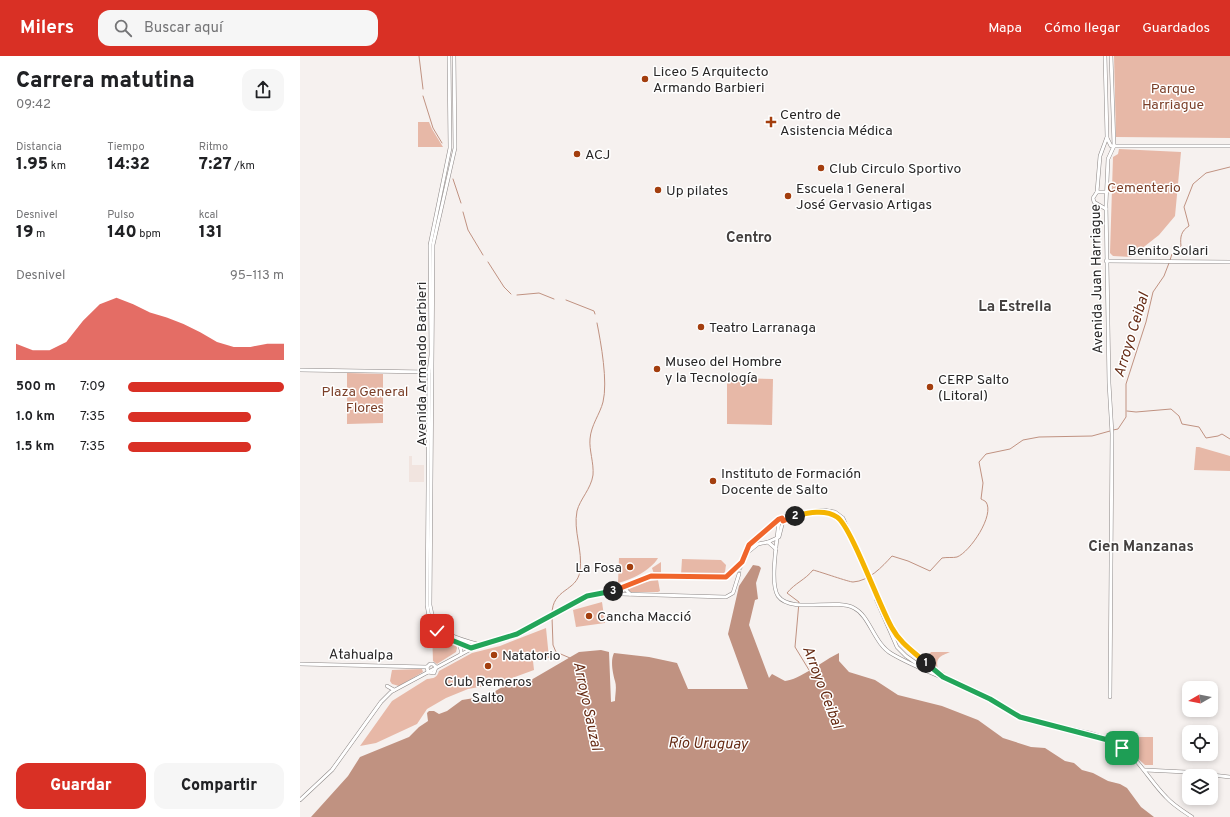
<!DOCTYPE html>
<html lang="es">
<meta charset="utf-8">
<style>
:root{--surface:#fff;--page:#f6f6f6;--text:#202124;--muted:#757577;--accent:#d93025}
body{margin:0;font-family:Overpass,sans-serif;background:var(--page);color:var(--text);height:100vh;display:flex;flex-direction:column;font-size:15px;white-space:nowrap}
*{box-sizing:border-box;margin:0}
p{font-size:13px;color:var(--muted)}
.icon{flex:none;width:22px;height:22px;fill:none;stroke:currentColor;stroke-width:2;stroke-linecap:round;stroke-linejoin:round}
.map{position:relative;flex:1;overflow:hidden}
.sheet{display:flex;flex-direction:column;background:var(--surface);width:300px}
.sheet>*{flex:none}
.needle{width:26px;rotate:261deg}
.fabs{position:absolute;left:882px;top:625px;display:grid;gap:8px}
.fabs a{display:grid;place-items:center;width:36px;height:36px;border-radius:8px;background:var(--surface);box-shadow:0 2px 6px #0003;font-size:20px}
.pin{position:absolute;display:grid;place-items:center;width:34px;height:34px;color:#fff;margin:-17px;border-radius:8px;box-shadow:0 2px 6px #0006}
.km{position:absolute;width:20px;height:20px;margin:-10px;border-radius:50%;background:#222;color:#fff;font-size:11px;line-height:20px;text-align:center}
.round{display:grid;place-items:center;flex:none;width:42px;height:42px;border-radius:12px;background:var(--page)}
.head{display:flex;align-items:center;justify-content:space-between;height:68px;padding:0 16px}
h1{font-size:22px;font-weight:800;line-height:30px}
.stats{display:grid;grid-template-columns:repeat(3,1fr);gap:6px;height:68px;padding:4px 16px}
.stats div{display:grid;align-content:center}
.stats b{font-size:17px;font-weight:800}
.stats small{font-size:11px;font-weight:400}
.stats p{font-size:11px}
.chart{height:112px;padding:8px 16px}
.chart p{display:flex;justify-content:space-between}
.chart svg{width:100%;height:72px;margin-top:4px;fill:var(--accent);opacity:.7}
.cta{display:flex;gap:8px;margin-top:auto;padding:8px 16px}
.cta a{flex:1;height:46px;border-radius:12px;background:var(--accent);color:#fff;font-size:16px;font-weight:800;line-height:46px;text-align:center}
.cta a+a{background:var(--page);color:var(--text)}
ul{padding:0 16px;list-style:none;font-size:13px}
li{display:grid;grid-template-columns:64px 48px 1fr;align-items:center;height:30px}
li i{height:10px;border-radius:5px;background:var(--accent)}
header{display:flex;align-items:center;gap:24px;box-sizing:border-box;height:56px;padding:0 20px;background:var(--accent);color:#fff}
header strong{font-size:19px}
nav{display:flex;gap:22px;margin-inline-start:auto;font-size:14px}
.search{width:280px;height:36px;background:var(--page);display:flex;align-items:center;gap:10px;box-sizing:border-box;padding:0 14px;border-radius:12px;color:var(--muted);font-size:15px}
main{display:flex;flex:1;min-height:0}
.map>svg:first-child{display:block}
.built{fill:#f1e4df}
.green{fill:#e7b8a7}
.water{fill:#c09281}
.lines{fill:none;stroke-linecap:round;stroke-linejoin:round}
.stream{stroke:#c09281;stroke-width:1}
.tertiary-tunnel{stroke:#cdc9c7;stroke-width:3;stroke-dasharray:3 1.5;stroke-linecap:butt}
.tertiary-casing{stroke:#8c8786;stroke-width:4}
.tertiary{stroke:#fff;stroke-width:3}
.split-1-casing{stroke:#fff;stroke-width:8}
.split-2-casing{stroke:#fff;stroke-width:8}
.split-3-casing{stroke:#fff;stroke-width:8}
.split-4-casing{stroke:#fff;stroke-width:8}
.split-1{stroke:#22a559;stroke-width:5}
.split-2{stroke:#f5b400;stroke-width:5}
.split-3{stroke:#f0652b;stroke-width:5}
.split-4{stroke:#22a559;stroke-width:5}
.poi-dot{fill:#a33e0e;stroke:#fff;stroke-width:1.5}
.labels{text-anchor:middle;stroke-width:3;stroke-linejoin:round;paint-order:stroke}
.poi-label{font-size:14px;fill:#292727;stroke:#fff;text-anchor:start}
.park-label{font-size:14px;fill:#7b3f28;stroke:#fff}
.street-label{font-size:14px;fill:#292727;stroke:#fff}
.neighbourhood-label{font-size:15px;font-weight:bold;fill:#44403f;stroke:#fff}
.water-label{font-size:15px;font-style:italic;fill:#662b14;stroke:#fff}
</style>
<header>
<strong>Milers</strong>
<div class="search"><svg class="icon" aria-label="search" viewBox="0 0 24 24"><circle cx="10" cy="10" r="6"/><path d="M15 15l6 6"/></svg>Buscar aquí</div>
<nav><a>Mapa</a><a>Cómo llegar</a><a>Guardados</a></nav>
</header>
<main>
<section class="sheet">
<div class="head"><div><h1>Carrera matutina</h1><p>09:42</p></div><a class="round"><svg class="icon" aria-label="share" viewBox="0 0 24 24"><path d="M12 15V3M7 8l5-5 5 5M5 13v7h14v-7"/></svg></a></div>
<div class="stats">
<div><p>Distancia</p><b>1.95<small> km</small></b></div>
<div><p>Tiempo</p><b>14:32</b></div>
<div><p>Ritmo</p><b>7:27<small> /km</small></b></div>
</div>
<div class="stats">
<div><p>Desnivel</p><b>19<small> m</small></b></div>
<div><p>Pulso</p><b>140<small> bpm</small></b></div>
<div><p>kcal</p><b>131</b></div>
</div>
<div class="chart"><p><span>Desnivel</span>95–113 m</p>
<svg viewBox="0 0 160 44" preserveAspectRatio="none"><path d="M0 44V34L10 38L20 38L30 33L40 20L50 10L60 6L70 10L80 15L90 18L100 22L110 27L120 33L130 36L140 36L150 34L160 34V44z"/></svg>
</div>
<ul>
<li><b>500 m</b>7:09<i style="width:100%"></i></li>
<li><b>1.0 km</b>7:35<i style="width:79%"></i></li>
<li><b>1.5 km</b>7:35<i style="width:79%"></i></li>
</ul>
<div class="cta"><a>Guardar</a><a>Compartir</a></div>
</section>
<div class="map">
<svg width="930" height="761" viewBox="0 0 930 761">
<rect width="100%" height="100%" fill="#f6f1ef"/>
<polygon class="built" points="109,400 112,400 112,409 124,409 124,426 109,426"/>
<g class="green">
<polygon points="814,0 930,0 930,82 816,81"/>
<polygon points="118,66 129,66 132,73 143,91 118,91"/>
<polygon points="819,93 881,96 875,160 859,179 831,201 813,200 810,197 813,101 818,98"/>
<polygon points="47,317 83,318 83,367 47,368"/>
<polygon points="427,322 473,323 472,369 427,368"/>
<polygon points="896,391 899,391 930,400 930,415 894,414"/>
<path d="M 319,502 L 358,502 C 351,514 331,524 318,527 Z"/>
<polygon points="382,503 421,504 426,509 425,516 421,520 381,519"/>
<polygon points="361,506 361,518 354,518 352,512"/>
<polygon points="358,524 360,535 358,536 331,536 328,534 336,527"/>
<polygon points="302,546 305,567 276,571 273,554"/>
<path d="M 246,572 L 249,602 L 233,605 L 234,614 L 196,628 L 168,633 L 146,642 L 127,653 L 117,668 L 76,687 L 60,690 L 92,645 L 127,623 C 134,622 137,622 139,615 L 172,597 L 200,590 Z"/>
<polygon points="132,575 156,589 157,592 156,596 137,608 133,605"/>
<path d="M 631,596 L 650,596 C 641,600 635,601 638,613 L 645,617 C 636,618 629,609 627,601 Z"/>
<polygon points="122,613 123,616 99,630 92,628 90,625 92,614"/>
<polygon points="829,681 853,681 853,709 845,709 824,690"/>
</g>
<path class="water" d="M 453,509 L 459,510 L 461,512 L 456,527 L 458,543 L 455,544 L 449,569 L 469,622 L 472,618 L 485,625 C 499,624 524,604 539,597 L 539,605 L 549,616 L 575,624 L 598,639 L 642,650 L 678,664 L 703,682 L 731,691 L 745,692 L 765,705 L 774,707 L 782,714 L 793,717 L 808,725 L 820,728 L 827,732 L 841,751 L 854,761 L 11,761 L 48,720 L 60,701 L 109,681 L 119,671 L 128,665 L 127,657 L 129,655 L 134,655 L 139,658 L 147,655 L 162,644 L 187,640 L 204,630 L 231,624 L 279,596 L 301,594 L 309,596 L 311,646 L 315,645 C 315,639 317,631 315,625 C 313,618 310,605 314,597 L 349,601 L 377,607 L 388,633 L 448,633 L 428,578 L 439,530 Z"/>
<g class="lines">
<g class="stream">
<polyline points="119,0 123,33"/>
<polyline points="123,40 133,72 142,87"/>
<polyline points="153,123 161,147"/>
<polyline points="163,156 168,174 183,199"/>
<path d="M 870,204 L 872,198 L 881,190 C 880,181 881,175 889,170 L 884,151 L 893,128 L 906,117 L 930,111"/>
<polyline points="188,206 204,231 211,238"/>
<polyline points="217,239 239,237 254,243"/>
<polyline points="266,244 294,255 295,258"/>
<polyline points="827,355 836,356 871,353 879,360 882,368 899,371 906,382 918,380 922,378 930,383"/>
<polyline points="813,374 818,373 826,361 826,328 846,266 853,236 864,220 869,207"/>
<path d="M 252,558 C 252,532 277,536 280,515 C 283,494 273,475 277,455 C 280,443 291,433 293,419 C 294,407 289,394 290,383 C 291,369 300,358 303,346 C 308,326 301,287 297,267"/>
<polyline points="252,561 253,589 256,596 270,602"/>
<path d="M 509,614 L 495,591 L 499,546 L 487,537 C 495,527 505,524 513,514 C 521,516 549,526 553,526 C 569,525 582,511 592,500 L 608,505 L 630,515 L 642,502 C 647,501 653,502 657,501 C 670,496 695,459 686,446 C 685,445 683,444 681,443 L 683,427 L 679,406 L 686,398 L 710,393 L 723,384 L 739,381 L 792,380 L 810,375"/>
</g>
<polyline class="tertiary-tunnel" points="439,518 443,505"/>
<defs>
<g id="tertiary">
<path d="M 149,0 L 150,92 L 130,189 L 131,299 L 129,316 L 127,549 C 130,578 147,583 171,593"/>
<path d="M 154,0 L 155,92 L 133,189 L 130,549 C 134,579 155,581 180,589"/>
<polyline points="807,82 811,90 930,90"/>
<polyline points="797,136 800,100 807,81 805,0"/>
<polyline points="806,153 794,146 793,142 797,136 806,136"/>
<polyline points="806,205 930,206"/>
<polyline points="0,314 129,316"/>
<path d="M 479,463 C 478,481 469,527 478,540 C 491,558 536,542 554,552 C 570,560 574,588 592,598 C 623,616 658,626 690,643 C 701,649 710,658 721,662 C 750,671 792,673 817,688 C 838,701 849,724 866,741 C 873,749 883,755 892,761"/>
<path d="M 479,467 C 494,459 523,449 538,462 C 543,467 546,475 549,481"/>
<polyline points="468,486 479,481 483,465"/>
<polyline points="448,496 458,488 468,486 476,493"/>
<polyline points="328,528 326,534 330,538"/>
<polyline points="311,536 351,520 426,521 442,506 449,489 479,463 493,458 523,454 535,456 543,462 571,529 592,572 601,585 640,619"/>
<polyline points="576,543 597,591 606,600 623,612"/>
<polyline points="159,587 161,594 161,598"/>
<polyline points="0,608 127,611"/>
<polyline points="128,616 127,611 130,608 133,608 136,611"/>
<polyline points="128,616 134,617 136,611"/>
<polyline points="87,630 94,634"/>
<polyline points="810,641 812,378 809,327 806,148 808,103 814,90 811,0"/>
<polyline points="845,714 886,716 930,721"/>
<polyline points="0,744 32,714 81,646 91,636 171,593 217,578 287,540 311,536 321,538 426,541 433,537 439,518"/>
</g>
</defs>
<use href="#tertiary" class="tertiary-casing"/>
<use href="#tertiary" class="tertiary"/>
</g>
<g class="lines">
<defs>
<polyline id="split-1" points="626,607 643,621 690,643 720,661 808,684 822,692"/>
<path id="split-2" d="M 495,460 C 508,457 525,453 537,461 C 551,470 580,552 592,572 C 600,587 614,596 626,607"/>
<polyline id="split-3" points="313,535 351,520 426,521 442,506 449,489 479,463 482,462 483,465 495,460"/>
<polyline id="split-4" points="137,575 144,581 171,592 217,578 287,540 313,535"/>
</defs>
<use href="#split-1" class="split-1-casing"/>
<use href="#split-2" class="split-2-casing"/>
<use href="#split-3" class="split-3-casing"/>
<use href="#split-4" class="split-4-casing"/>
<use href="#split-1" class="split-1"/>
<use href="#split-2" class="split-2"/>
<use href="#split-3" class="split-3"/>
<use href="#split-4" class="split-4"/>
</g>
<g class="poi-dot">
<circle cx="345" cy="23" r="4"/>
<path d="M469 60h4v4h4v4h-4v4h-4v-4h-4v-4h4z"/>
<circle cx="277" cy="98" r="4"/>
<circle cx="521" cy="112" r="4"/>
<circle cx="358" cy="134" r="4"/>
<circle cx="488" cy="140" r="4"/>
<circle cx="401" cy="271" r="4"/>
<circle cx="357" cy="313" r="4"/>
<circle cx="630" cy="331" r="4"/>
<circle cx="413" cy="425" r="4"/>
<circle cx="330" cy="511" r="4"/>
<circle cx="289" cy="560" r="4"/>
<circle cx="194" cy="599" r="4"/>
<circle cx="188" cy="610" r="4"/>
</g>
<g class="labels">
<g class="poi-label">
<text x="353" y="20">Liceo 5 Arquitecto<tspan x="353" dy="16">Armando Barbieri</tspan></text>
<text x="480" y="63">Centro de<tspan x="480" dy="16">Asistencia Médica</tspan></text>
<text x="285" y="103">ACJ</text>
<text x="529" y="117">Club Circulo Sportivo</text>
<text x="496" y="137">Escuela 1 General<tspan x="496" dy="16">José Gervasio Artigas</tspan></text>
<text x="366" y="139">Up pilates</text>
<text x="409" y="276">Teatro Larranaga</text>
<text x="365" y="310">Museo del Hombre<tspan x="365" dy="16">y la Tecnología</tspan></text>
<text x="638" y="328">CERP Salto<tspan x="638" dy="16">(Litoral)</tspan></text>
<text x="421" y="422">Instituto de Formación<tspan x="421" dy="16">Docente de Salto</tspan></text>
<text x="322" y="516" text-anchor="end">La Fosa</text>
<text x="297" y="565">Cancha Macció</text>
<text x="202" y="604">Natatorio</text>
<text x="188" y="630" text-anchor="middle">Club Remeros<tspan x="188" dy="16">Salto</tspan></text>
</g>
<g class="park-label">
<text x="873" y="37">Parque<tspan x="873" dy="16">Harriague</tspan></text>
<text x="844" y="136">Cementerio</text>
<text x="65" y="340">Plaza General<tspan x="65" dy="16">Flores</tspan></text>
</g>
<g class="street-label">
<text x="868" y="199">Benito Solari</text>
<text transform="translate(796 223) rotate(-91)" y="5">Avenida Juan Harriague</text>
<text transform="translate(121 308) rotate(-90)" y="5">Avenida Armando Barbieri</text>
<text transform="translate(61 598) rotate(1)" y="5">Atahualpa</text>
</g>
<g class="neighbourhood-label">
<text x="449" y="186">Centro</text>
<text x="715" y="255">La Estrella</text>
<text x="841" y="495">Cien Manzanas</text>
</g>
<g class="water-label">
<text transform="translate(831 279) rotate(-73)" y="5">Arroyo Ceibal</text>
<text transform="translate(523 631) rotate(69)" y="5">Arroyo Ceibal</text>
<text transform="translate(288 650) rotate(78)" y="5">Arroyo Sauzal</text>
<text transform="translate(408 687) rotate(1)" y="5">Río Uruguay</text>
</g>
</g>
</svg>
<div class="fabs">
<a><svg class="needle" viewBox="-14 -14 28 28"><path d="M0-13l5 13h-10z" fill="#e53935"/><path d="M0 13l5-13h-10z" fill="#757577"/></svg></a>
<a><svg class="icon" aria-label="locate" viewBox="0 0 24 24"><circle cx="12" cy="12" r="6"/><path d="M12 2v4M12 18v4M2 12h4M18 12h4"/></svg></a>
<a><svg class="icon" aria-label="layers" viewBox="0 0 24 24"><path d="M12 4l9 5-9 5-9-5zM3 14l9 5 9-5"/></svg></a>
</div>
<div class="pin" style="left:822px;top:692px;background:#1e9e55"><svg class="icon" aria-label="arrive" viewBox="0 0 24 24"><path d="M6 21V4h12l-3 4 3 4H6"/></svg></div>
<div class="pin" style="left:137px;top:575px;background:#d93025"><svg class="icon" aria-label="check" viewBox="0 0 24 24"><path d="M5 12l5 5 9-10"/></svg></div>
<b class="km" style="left:626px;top:607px">1</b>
<b class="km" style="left:495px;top:460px">2</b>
<b class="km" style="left:313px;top:535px">3</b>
</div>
</main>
